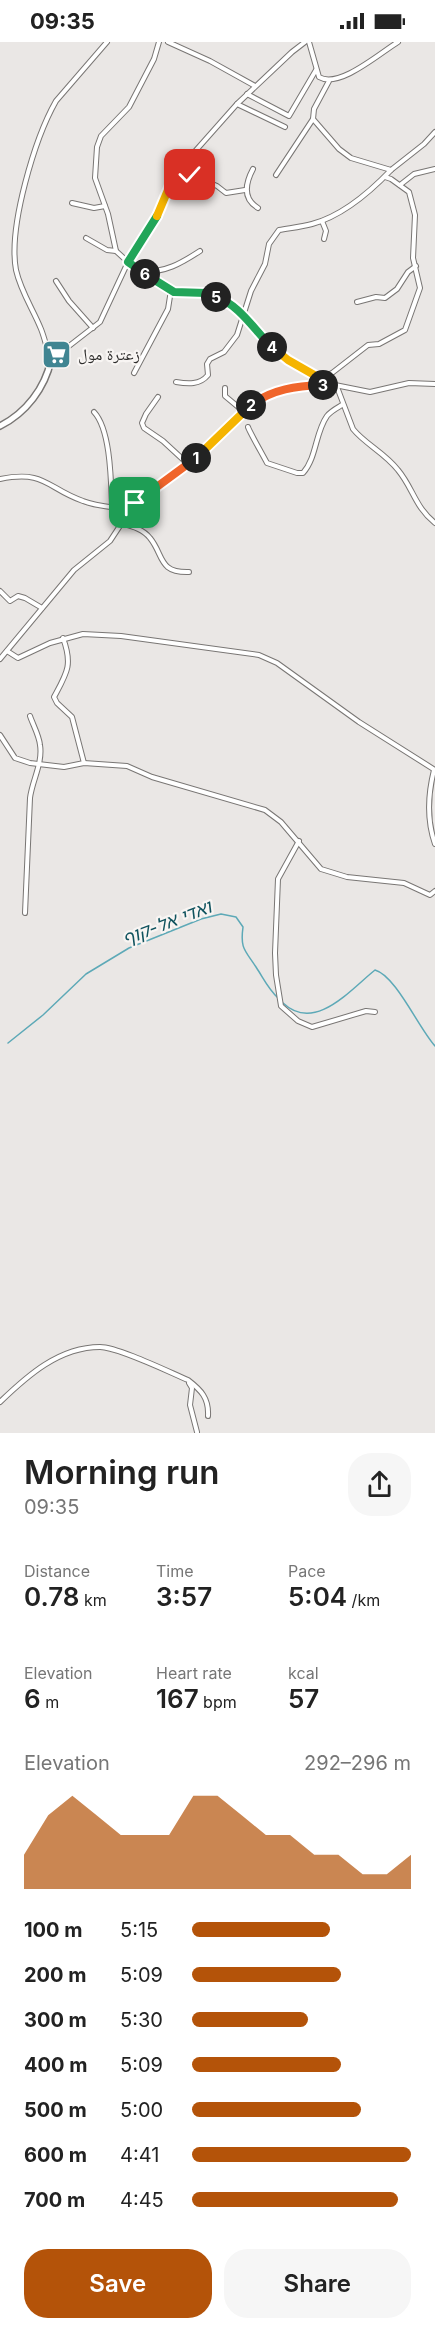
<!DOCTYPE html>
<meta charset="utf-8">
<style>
:root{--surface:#fff;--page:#f6f6f6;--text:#222;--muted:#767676;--accent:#b45309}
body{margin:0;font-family:Inter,"Noto Naskh Arabic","Noto Sans Hebrew",sans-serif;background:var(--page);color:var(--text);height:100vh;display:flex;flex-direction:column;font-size:22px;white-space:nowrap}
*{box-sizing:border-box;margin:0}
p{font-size:20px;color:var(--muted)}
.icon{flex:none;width:33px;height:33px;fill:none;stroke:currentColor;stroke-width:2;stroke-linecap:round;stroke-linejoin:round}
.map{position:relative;height:1391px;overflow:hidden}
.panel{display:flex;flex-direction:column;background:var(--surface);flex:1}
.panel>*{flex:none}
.pin{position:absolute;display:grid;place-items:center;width:51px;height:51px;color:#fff;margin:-26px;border-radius:12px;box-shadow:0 3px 9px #0006}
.km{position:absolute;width:30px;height:30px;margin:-15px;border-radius:50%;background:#222;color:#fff;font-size:16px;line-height:30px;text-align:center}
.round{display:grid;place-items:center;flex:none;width:63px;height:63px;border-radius:24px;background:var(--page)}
.summary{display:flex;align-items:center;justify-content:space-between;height:102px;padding:0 24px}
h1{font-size:33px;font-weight:600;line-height:45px}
.stats{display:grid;grid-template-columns:repeat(3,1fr);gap:9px;height:102px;padding:6px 24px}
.stats div{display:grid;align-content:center}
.stats b{font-size:26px;font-weight:600}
.stats small{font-size:16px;font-weight:400}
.stats p{font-size:16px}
.chart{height:168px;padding:12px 24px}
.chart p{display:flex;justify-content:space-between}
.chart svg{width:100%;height:108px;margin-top:6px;fill:var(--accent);opacity:.7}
.primary-button{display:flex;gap:12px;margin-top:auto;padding:12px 24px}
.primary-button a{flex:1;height:69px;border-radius:24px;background:var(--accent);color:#fff;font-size:24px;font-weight:600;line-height:69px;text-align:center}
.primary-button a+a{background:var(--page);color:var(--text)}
ul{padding:0 24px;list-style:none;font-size:20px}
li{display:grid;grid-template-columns:96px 72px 1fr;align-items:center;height:45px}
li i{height:15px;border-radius:8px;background:var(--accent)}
.status{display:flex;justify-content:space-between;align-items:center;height:42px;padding:0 30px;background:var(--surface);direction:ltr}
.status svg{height:16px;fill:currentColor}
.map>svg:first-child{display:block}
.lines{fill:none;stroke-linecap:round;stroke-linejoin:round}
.stream{stroke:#5da9b7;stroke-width:1.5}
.street-casing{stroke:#797674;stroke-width:6}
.secondary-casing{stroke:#797674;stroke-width:8}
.street{stroke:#fff;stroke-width:4}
.secondary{stroke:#fff;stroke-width:5}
.split-1-casing{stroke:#fff;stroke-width:12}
.split-2-casing{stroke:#fff;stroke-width:12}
.split-3-casing{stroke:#fff;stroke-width:12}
.split-4-casing{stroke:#fff;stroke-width:12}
.split-5-casing{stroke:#fff;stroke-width:12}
.split-6-casing{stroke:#fff;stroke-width:12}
.split-7-casing{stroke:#fff;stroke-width:12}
.split-8-casing{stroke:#fff;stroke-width:12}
.split-1{stroke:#f0652b;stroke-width:8}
.split-2{stroke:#f5b400;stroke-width:8}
.split-3{stroke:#f0652b;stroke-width:8}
.split-4{stroke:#f5b400;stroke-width:8}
.split-5{stroke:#22a559;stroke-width:8}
.split-6{stroke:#22a559;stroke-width:8}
.split-7{stroke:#22a559;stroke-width:8}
.split-8{stroke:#f5b400;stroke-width:8}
.labels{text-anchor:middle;stroke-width:4.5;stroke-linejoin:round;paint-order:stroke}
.poi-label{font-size:16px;fill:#2e2d2c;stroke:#f8f5f3;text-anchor:start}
.water-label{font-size:18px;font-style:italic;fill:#10535e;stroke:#f8f5f3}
</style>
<div class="status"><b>09:35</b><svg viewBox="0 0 49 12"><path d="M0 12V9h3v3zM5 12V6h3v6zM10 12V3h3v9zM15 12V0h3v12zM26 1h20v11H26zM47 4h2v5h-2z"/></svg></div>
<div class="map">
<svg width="435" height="1391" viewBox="0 0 435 1391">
<rect width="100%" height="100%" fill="#eae7e5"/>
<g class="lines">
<g class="stream">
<path d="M 283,961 C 315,991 350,948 375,928 C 396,934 418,985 435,1004"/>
<path d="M 8,1001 L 43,973 L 86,932 L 129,906 L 201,877 L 221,872 L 236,875 L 243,885 C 240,907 245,908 256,925 C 264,937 268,947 279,957"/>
</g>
<defs>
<g id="street">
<path d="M 107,0 L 56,59 C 35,96 8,185 16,228 C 21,250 33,267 41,287 C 45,297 47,308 51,318 L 100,280 L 128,220 L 153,182 L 173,137 L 182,124 L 237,62 L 292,10 L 305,0"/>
<polyline points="159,0 154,17 129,65 101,94 97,105 95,136 108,172 116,209 128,220 174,250 206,251 230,262 243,273 280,312 330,342 370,350 409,341 435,342"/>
<polyline points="168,0 210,19 255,44"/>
<path d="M 309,0 L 319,35 C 339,47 380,11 398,0"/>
<polyline points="247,52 289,74 316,28"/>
<polyline points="237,62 285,85"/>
<polyline points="313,77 339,107 351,116 391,128 424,102 435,90"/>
<path d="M 253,127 C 245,142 243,157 258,166"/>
<polyline points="179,128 217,144 226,151 245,148"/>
<polyline points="276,133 313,77 314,67 329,39"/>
<polyline points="400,143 414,132 435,127"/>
<polyline points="72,161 94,166 105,164"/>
<polyline points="322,179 326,189 324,197"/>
<polyline points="86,196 107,208 116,209"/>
<path d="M 142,230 C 166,230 180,222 200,209"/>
<polyline points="56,239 69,259 93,286"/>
<polyline points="357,260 376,255 385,256 397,247 408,230 416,224"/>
<polyline points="134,331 168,267 171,248"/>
<polyline points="320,337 332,331 368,303 379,302 405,288 420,246 413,216 415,173 409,150 391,137 385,135"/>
<path d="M 176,340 C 188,342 200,343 208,333 L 207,322 L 210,317 L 224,310 L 237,293 L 251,249 L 265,222 L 269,202 L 279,188 C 290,186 301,185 312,182 C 342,174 370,150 391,128"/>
<path d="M 337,345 L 353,387 C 365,402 385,411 398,428 C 413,446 415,465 435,481"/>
<polyline points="225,346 225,354 243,369"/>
<polyline points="158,355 146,372 142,381 144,386 163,399 189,423"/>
<path d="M 94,370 C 111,388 111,441 112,465"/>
<path d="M 248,385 C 249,389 264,415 267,421 L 297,431 L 303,431 C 317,415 315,391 327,374 C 331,369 337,366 342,363"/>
<path d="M 0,437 C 46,428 46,446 83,459 C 98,465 115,465 130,468"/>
<path d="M 121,481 C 131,484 143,487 150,496 C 164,513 158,531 189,530"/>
<polyline points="0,549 10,559 18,554 25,556 42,566"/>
<path d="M 63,596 C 73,623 67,631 54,655 L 57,661 L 72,675 L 84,721"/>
<polyline points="7,609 18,616 50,601 83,592 121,594 259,613 277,621 359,680 435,728"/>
<polyline points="0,617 74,528 110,499 135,461 189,423 243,369 263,355 277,349 292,345 327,342"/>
<polyline points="0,693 15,716 30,721 64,725 84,721 127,724 152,735 265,768 281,780 321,827 347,835 404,841 430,853 435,849"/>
<path d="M 434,728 C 428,752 427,779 435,802"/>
<polyline points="299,799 278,837 275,911 276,933 281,964 298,979 312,985 366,969 375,970"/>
<path d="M 25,871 L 30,756 C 32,739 43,721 40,703 C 39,693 33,683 30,674"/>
<polyline points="189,1341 192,1346 190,1363 197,1390"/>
<path d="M 0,1360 C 27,1334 59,1305 100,1305 C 118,1305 169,1330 188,1338 C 201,1348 209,1356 208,1374"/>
</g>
<path id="secondary" d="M 0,384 C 26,371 45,346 51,318"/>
</defs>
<use href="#street" class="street-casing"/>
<use href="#secondary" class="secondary-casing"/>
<use href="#street" class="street"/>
<use href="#secondary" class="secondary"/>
</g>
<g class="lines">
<defs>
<polyline id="split-1" points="135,461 196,416"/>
<polyline id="split-2" points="196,416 251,363"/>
<path id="split-3" d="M 251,363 C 273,347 296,344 323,343"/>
<polyline id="split-4" points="272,305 288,318 330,342 323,343"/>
<path id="split-5" d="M 216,255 C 240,263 254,288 272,305"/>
<polyline id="split-6" points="145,232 174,250 206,251 216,255"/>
<polyline id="split-7" points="145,232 128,220 157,174"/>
<polyline id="split-8" points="157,174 173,136 179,128 190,133"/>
</defs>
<use href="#split-1" class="split-1-casing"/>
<use href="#split-2" class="split-2-casing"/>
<use href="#split-3" class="split-3-casing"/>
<use href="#split-4" class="split-4-casing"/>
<use href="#split-5" class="split-5-casing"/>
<use href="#split-6" class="split-6-casing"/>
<use href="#split-7" class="split-7-casing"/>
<use href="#split-8" class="split-8-casing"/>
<use href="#split-1" class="split-1"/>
<use href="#split-2" class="split-2"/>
<use href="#split-3" class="split-3"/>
<use href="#split-4" class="split-4"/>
<use href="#split-5" class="split-5"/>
<use href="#split-6" class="split-6"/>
<use href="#split-7" class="split-7"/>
<use href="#split-8" class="split-8"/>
</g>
<defs>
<symbol id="supermarket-square" viewBox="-11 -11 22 22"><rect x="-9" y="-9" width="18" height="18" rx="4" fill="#408592" stroke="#f8f5f3"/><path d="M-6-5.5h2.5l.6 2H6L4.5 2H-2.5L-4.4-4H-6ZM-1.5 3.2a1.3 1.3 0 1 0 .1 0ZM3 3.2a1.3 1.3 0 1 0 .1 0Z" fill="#fff"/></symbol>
</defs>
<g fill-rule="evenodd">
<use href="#supermarket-square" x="40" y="296" width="33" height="33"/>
</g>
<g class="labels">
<g class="poi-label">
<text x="78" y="318">زعترة مول</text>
</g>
<g class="water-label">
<text transform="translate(167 881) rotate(-21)" y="6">ואדי אל-קוף</text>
</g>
</g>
</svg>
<div class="pin" style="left:135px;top:461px;background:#1e9e55"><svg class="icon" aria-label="arrive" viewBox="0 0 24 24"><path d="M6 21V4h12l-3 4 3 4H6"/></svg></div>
<div class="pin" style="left:190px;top:133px;background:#d93025"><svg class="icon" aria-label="check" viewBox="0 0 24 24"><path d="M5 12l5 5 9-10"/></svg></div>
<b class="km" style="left:196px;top:416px">1</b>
<b class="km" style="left:251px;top:363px">2</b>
<b class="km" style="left:323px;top:343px">3</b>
<b class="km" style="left:272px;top:305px">4</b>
<b class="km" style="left:216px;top:255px">5</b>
<b class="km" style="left:145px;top:232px">6</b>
</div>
<section class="panel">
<div class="summary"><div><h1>Morning run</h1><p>09:35</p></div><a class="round"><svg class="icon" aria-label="share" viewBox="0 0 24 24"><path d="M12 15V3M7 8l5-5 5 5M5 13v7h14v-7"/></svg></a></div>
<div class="stats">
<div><p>Distance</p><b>0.78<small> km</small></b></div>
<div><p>Time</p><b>3:57</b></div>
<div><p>Pace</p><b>5:04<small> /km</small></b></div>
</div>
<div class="stats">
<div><p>Elevation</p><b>6<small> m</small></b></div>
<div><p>Heart rate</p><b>167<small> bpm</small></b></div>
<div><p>kcal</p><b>57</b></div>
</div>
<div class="chart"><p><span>Elevation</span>292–296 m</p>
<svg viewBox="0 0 160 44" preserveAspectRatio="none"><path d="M0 44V30L10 14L20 6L30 14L40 22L50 22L60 22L70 6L80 6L90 14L100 22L110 22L120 30L130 30L140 38L150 38L160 30V44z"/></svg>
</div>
<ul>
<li><b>100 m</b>5:15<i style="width:63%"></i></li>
<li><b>200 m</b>5:09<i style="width:68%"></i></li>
<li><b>300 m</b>5:30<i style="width:53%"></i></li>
<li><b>400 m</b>5:09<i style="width:68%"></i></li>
<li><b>500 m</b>5:00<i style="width:77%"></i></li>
<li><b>600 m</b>4:41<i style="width:100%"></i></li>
<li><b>700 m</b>4:45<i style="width:94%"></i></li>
</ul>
<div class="primary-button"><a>Save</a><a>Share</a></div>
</section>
